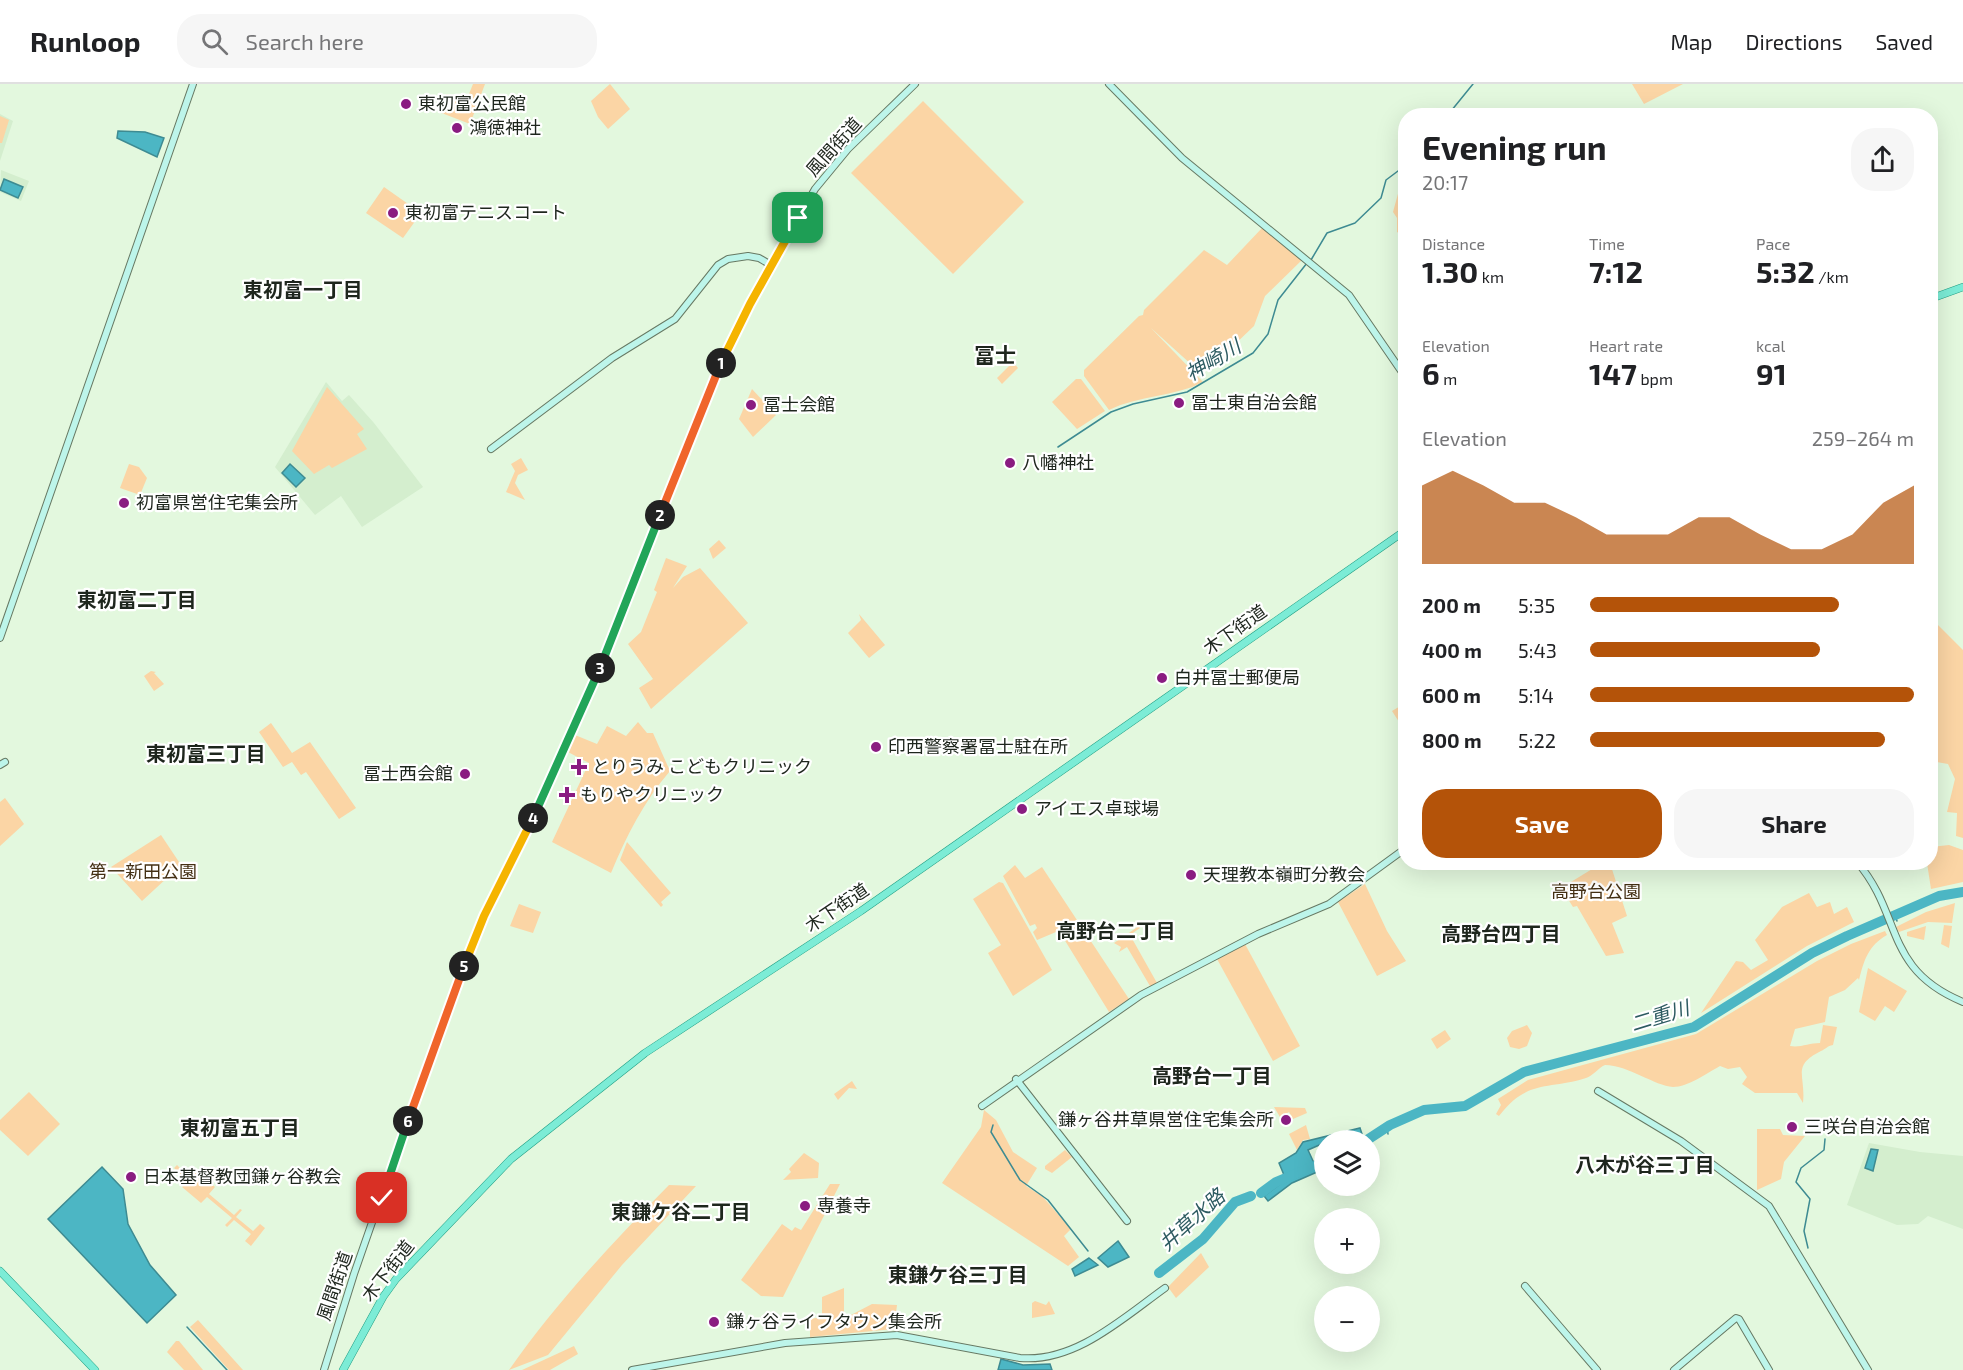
<!DOCTYPE html>
<meta charset="utf-8">
<style>
:root{--surface:#fff;--page:#f6f6f6;--text:#202124;--muted:#757577;--line:#e0e0e0;--accent:#b45309}
body{margin:0;font-family:"Exo 2","Noto Sans JP",sans-serif;background:var(--page);color:var(--text);height:100vh;display:flex;flex-direction:column;font-size:22px;white-space:nowrap}
*{box-sizing:border-box;margin:0}
p{font-size:20px;color:var(--muted)}
.icon{flex:none;width:33px;height:33px;fill:none;stroke:currentColor;stroke-width:2;stroke-linecap:round;stroke-linejoin:round}
.map{position:relative;flex:1;overflow:hidden}
.panel{position:absolute;left:1398px;top:24px;width:540px;height:762px;display:flex;flex-direction:column;background:var(--surface);border-radius:24px;box-shadow:0 6px 24px #0002}
.panel>*{flex:none}
.buttons{position:absolute;left:1314px;top:1046px;display:grid;gap:12px}
.buttons a{display:grid;place-items:center;width:66px;height:66px;border-radius:50%;background:var(--surface);box-shadow:0 6px 24px #0002;font-size:30px}
.pin{position:absolute;display:grid;place-items:center;width:51px;height:51px;color:#fff;margin:-26px;border-radius:12px;box-shadow:0 3px 9px #0006}
.km{position:absolute;width:30px;height:30px;margin:-15px;border-radius:50%;background:#222;color:#fff;font-size:16px;line-height:30px;text-align:center}
.round{display:grid;place-items:center;flex:none;width:63px;height:63px;border-radius:24px;background:var(--page)}
.summary{display:flex;align-items:center;justify-content:space-between;height:102px;padding:0 24px}
h1{font-size:33px;font-weight:700;line-height:45px}
.metrics{display:grid;grid-template-columns:repeat(3,1fr);gap:9px;height:102px;padding:6px 24px}
.metrics div{display:grid;align-content:center}
.metrics b{font-size:30px;font-weight:700}
.metrics small{font-size:16px;font-weight:400}
.metrics p{font-size:16px}
.chart{height:168px;padding:12px 24px}
.chart p{display:flex;justify-content:space-between}
.chart svg{width:100%;height:108px;margin-top:6px;fill:var(--accent);opacity:.7}
.primary-button{display:flex;gap:12px;margin-top:auto;padding:12px 24px}
.primary-button a{flex:1;height:69px;border-radius:24px;background:var(--accent);color:#fff;font-size:24px;font-weight:700;line-height:69px;text-align:center}
.primary-button a+a{background:var(--page);color:var(--text)}
ul{padding:0 24px;list-style:none;font-size:20px}
li{display:grid;grid-template-columns:96px 72px 1fr;align-items:center;height:45px}
li i{height:15px;border-radius:8px;background:var(--accent)}
header{display:flex;align-items:center;gap:36px;box-sizing:border-box;height:84px;padding:0 30px;background:var(--surface);border-bottom:2px solid var(--line)}
header strong{font-size:28px}
nav{display:flex;gap:33px;margin-inline-start:auto;font-size:21px}
.search{width:420px;height:54px;background:var(--page);display:flex;align-items:center;gap:15px;box-sizing:border-box;padding:0 21px;border-radius:24px;color:var(--muted);font-size:22px}
.map>svg:first-child{display:block}
.built{fill:#d4eece}
.green{fill:#fbd5a5}
.water{fill:#4cb6c4;stroke:#3e8b92;stroke-width:1.5}
.lines{fill:none;stroke-linecap:round;stroke-linejoin:round}
.stream{stroke:#3e8b92;stroke-width:1.5}
.river{stroke:#4cb6c4;stroke-width:10}
.secondary-casing{stroke:#677963;stroke-width:8}
.primary-casing{stroke:#229e83;stroke-width:8}
.secondary{stroke:#bdf5ea;stroke-width:6}
.primary{stroke:#7cecd6;stroke-width:7}
.split-1-casing{stroke:#fff;stroke-width:12}
.split-2-casing{stroke:#fff;stroke-width:12}
.split-3-casing{stroke:#fff;stroke-width:12}
.split-4-casing{stroke:#fff;stroke-width:12}
.split-5-casing{stroke:#fff;stroke-width:12}
.split-6-casing{stroke:#fff;stroke-width:12}
.split-7-casing{stroke:#fff;stroke-width:12}
.split-1{stroke:#f5b400;stroke-width:8}
.split-2{stroke:#f0652b;stroke-width:8}
.split-3{stroke:#22a559;stroke-width:8}
.split-4{stroke:#22a559;stroke-width:8}
.split-5{stroke:#f5b400;stroke-width:8}
.split-6{stroke:#f0652b;stroke-width:8}
.split-7{stroke:#22a559;stroke-width:8}
.poi-dot{fill:#8a1c81;stroke:#fff;stroke-width:2}
.labels{text-anchor:middle;stroke-width:4.5;stroke-linejoin:round;paint-order:stroke}
.poi-label{font-size:18px;fill:#1e261d;stroke:#fff;text-anchor:start}
.street-label{font-size:18px;fill:#1e261d;stroke:#fff}
.park-label{font-size:18px;fill:#443014;stroke:#fff}
.neighbourhood-label{font-size:20px;font-weight:bold;fill:#1e261d;stroke:#fff}
.water-label{font-size:20px;font-style:italic;fill:#2d5b61;stroke:#fff}
.quarter-label{font-size:21px;font-weight:bold;fill:#1e261d;stroke:#fff}
</style>
<header>
<strong>Runloop</strong>
<div class="search"><svg class="icon" aria-label="search" viewBox="0 0 24 24"><circle cx="10" cy="10" r="6"/><path d="M15 15l6 6"/></svg>Search here</div>
<nav><a>Map</a><a>Directions</a><a>Saved</a></nav>
</header>
<div class="map">
<svg width="1963" height="1286" viewBox="0 0 1963 1286">
<rect width="100%" height="100%" fill="#e3f8de"/>
<g class="built">
<polygon points="0,30 13,37 0,77"/>
<polygon points="1,86 29,97 21,117 0,108"/>
<polygon points="326,298 342,317 349,311 374,339 423,403 362,443 341,412 315,431 275,383"/>
<polygon points="1869,1059 1920,1068 1963,1072 1963,1145 1928,1132 1918,1140 1897,1141 1847,1121"/>
</g>
<g class="green">
<polygon points="473,0 485,0 470,40 439,28 446,10 467,15"/>
<polygon points="610,0 630,25 608,45 598,33 591,17"/>
<polygon points="1632,0 1683,0 1644,20"/>
<polygon points="923,17 1024,118 953,190 851,89"/>
<polygon points="0,32 9,36 2,59 0,59"/>
<polygon points="1405,84 1405,124 1401,129 1405,134 1405,153 1397,148 1397,134 1393,128"/>
<polygon points="384,103 421,129 403,154 366,129"/>
<path d="M 1262,144 L 1302,176 L 1265,212 L 1254,242 L 1208,286 L 1193,282 L 1151,244 L 1203,298 C 1175,313 1139,311 1109,326 L 1084,292 L 1084,286 L 1139,232 L 1143,231 L 1144,226 L 1204,166 L 1227,181 Z"/>
<polygon points="1013,278 1018,284 1002,300 997,294"/>
<polygon points="1076,295 1081,295 1105,327 1077,345 1052,318"/>
<polygon points="327,303 364,345 357,350 367,365 332,384 329,381 314,390 292,367"/>
<polygon points="752,305 776,331 753,353 739,335"/>
<polygon points="521,374 528,386 518,391 515,399 525,416 506,408 515,387 511,380"/>
<polygon points="129,380 139,383 147,394 140,411 120,404"/>
<polygon points="719,456 726,464 713,475 709,465"/>
<polygon points="666,474 687,482 673,504 683,493 700,484 748,539 651,625 639,604 653,595 628,560 641,548 657,508 654,506"/>
<polygon points="859,530 885,561 869,574 848,549 861,536"/>
<polygon points="1931,534 1963,566 1963,754 1956,752 1957,729 1947,728 1955,695 1948,680 1931,677 1931,589 1935,580 1931,570"/>
<polygon points="151,587 156,588 154,589 164,600 154,607 144,592"/>
<polygon points="1402,621 1405,628 1406,639 1401,641 1392,627"/>
<path d="M 638,638 L 647,649 L 653,649 L 670,687 C 644,717 626,753 611,789 L 552,758 L 589,679 L 568,668 L 575,651 L 597,660 L 607,642 L 626,652 Z"/>
<polygon points="271,639 292,669 310,658 356,724 339,735 306,688 301,691 292,678 283,683 259,648"/>
<polygon points="5,714 24,740 0,762 0,718"/>
<polygon points="161,751 181,781 142,817 111,783"/>
<polygon points="627,758 671,809 661,818 663,821 661,823 620,776"/>
<polygon points="1949,761 1963,766 1963,798 1931,805 1927,779 1930,778 1931,763"/>
<polygon points="1602,779 1610,779 1627,832 1612,839 1624,869 1606,872 1577,822 1573,823 1561,804"/>
<polygon points="1015,781 1025,794 1042,783 1129,915 1109,928 1064,855 1060,855 1056,848 1037,856 1033,848 1037,844 1035,840 1030,842 1003,792"/>
<polygon points="999,798 1003,799 1052,886 1013,912 988,869 1001,861 973,815"/>
<polygon points="1365,800 1387,847 1406,877 1377,892 1338,818"/>
<polygon points="1809,809 1817,823 1830,818 1834,830 1847,823 1854,838 1807,862 1701,929 1736,877 1743,878 1751,886 1768,876 1755,856 1782,823"/>
<polygon points="1955,819 1952,839 1928,838 1899,848 1896,843 1926,828"/>
<polygon points="519,820 541,828 533,849 510,842"/>
<polygon points="1944,841 1952,842 1949,864 1941,860"/>
<polygon points="1139,842 1140,844 1130,851 1157,899 1150,902 1127,863 1119,868 1121,863 1114,859"/>
<polygon points="1926,842 1924,856 1907,852 1907,848"/>
<path d="M 1885,847 L 1887,851 C 1868,862 1864,876 1859,896 L 1858,894 L 1845,906 L 1829,913 L 1825,938 L 1795,945 L 1790,962 C 1800,964 1809,959 1820,959 L 1823,941 L 1837,943 L 1833,961 C 1827,962 1826,965 1821,967 C 1791,982 1806,991 1803,1019 L 1797,1009 L 1755,1009 L 1742,1000 L 1747,993 L 1740,983 L 1728,985 L 1720,982 C 1707,989 1688,1003 1673,1003 C 1655,1002 1628,981 1605,981 C 1598,984 1593,992 1586,994 C 1548,1006 1527,995 1499,1032 L 1496,1030 L 1501,1021 L 1498,1015 L 1528,996 L 1696,950 L 1817,877 L 1851,860 Z"/>
<polygon points="1245,860 1300,962 1273,977 1217,875"/>
<polygon points="1868,884 1907,907 1894,928 1885,922 1875,937 1859,928"/>
<polygon points="1527,941 1532,949 1527,962 1519,965 1510,963 1507,954 1512,947"/>
<polygon points="1445,946 1451,955 1437,965 1431,955"/>
<polygon points="852,997 857,1005 849,1004 838,1016 834,1010"/>
<polygon points="29,1008 60,1040 28,1072 0,1046 0,1036"/>
<polygon points="1274,1023 1305,1024 1307,1029 1293,1035 1289,1028 1280,1033"/>
<polygon points="984,1026 996,1036 1013,1068 1037,1084 1026,1102 1042,1112 1071,1145 1064,1152 1079,1173 1068,1182 942,1099 981,1043"/>
<polygon points="1306,1041 1310,1055 1303,1056 1297,1066 1289,1050"/>
<polygon points="1757,1045 1780,1045 1783,1051 1805,1052 1784,1078 1781,1095 1757,1106"/>
<polygon points="1065,1066 1072,1073 1052,1089 1045,1085 1045,1082"/>
<polygon points="804,1069 819,1079 818,1094 783,1096 791,1088 789,1085"/>
<polygon points="177,1081 190,1094 197,1087 215,1103 209,1110 234,1131 240,1125 242,1126 236,1133 253,1147 260,1140 265,1144 251,1162 245,1157 251,1150 234,1136 227,1143 225,1141 232,1134 207,1113 201,1119 182,1103 188,1097 174,1084"/>
<polygon points="830,1100 840,1100 783,1213 761,1212 741,1196 782,1140 792,1147 795,1143 801,1146"/>
<path d="M 669,1101 L 696,1102 L 622,1181 L 548,1271 L 509,1286 C 556,1219 611,1160 669,1101 Z"/>
<polygon points="1201,1169 1209,1183 1176,1214 1168,1203"/>
<polygon points="844,1204 844,1232 851,1231 872,1220 897,1221 894,1245 810,1253 810,1235 822,1233 822,1213"/>
<polygon points="1035,1217 1046,1221 1049,1217 1055,1230 1032,1234 1032,1219"/>
<polygon points="198,1236 243,1286 229,1286 190,1243"/>
<polygon points="176,1257 179,1257 203,1286 184,1286 167,1268"/>
<polygon points="574,1262 578,1270 550,1286 522,1286"/>
</g>
<g class="water">
<polygon points="118,47 145,48 164,54 157,73 117,54"/>
<polygon points="4,95 23,103 18,114 0,106"/>
<polygon points="290,380 305,394 296,403 282,389"/>
<polygon points="1360,1044 1363,1053 1358,1056 1324,1056 1324,1059 1308,1066 1314,1079 1284,1091 1279,1079 1296,1069 1303,1058"/>
<polygon points="1871,1065 1878,1066 1873,1087 1865,1084"/>
<polygon points="1324,1082 1324,1085 1292,1099 1268,1117 1264,1112 1280,1100"/>
<polygon points="102,1083 123,1105 128,1140 150,1181 176,1211 147,1239 48,1135"/>
<polygon points="1118,1157 1129,1173 1108,1183 1098,1174"/>
<polygon points="1089,1174 1098,1181 1075,1192 1072,1185"/>
<polygon points="1001,1275 1023,1281 1050,1280 1052,1286 998,1286"/>
</g>
<g class="lines">
<g class="stream">
<polyline points="1447,32 1473,0"/>
<polyline points="1311,176 1327,149 1355,139 1381,114 1386,96 1406,81"/>
<polyline points="1058,363 1111,328 1133,320 1187,308 1253,269 1268,250 1278,216 1307,179"/>
<polyline points="1895,831 1897,837"/>
<polyline points="993,1041 991,1048 1020,1096 1048,1116 1088,1167"/>
<polyline points="1387,1043 1388,1050"/>
<polyline points="1808,1164 1804,1147 1810,1115 1796,1098 1801,1084 1824,1066 1825,1055"/>
<polyline points="187,1243 227,1286"/>
</g>
<g class="river">
<polyline points="1367,1056 1390,1041 1424,1026 1465,1022 1524,988 1694,943 1812,869 1847,852 1939,812 1963,808"/>
<polyline points="1261,1109 1276,1098 1324,1078"/>
<polyline points="1159,1189 1203,1155 1235,1118 1251,1112"/>
</g>
<defs>
<g id="secondary">
<polyline points="1109,0 1182,74 1349,211 1406,294"/>
<polyline points="491,365 612,274 675,235 718,181 728,175 748,172 759,174 771,181"/>
<polyline points="0,554 193,0"/>
<polyline points="0,681 5,678"/>
<path d="M 1857,778 C 1903,831 1883,885 1963,918"/>
<polyline points="1016,995 1127,1137"/>
<polyline points="1598,1007 1681,1057 1769,1122 1868,1286"/>
<polyline points="982,1022 1141,911 1258,850 1329,820 1406,764"/>
<polyline points="1525,1202 1597,1286"/>
<polyline points="324,1286 354,1190 413,1021 484,832 539,720 610,560 712,298 750,220 815,105 848,65 915,0"/>
<path d="M 632,1286 L 785,1259 L 897,1251 L 1020,1274 C 1075,1279 1123,1234 1165,1204"/>
<polyline points="1674,1286 1736,1234 1739,1235 1769,1286"/>
</g>
<g id="primary">
<polyline points="1930,215 1963,203"/>
<polyline points="0,1187 95,1286"/>
<polyline points="343,1286 383,1213 396,1195 511,1075 645,969 861,827 1406,446"/>
</g>
</defs>
<use href="#secondary" class="secondary-casing"/>
<use href="#primary" class="primary-casing"/>
<use href="#secondary" class="secondary"/>
<use href="#primary" class="primary"/>
</g>
<g class="lines">
<defs>
<polyline id="split-1" points="721,279 750,220 798,134"/>
<polyline id="split-2" points="660,431 721,279"/>
<polyline id="split-3" points="600,584 660,431"/>
<polyline id="split-4" points="533,734 600,584"/>
<polyline id="split-5" points="464,882 484,832 533,734"/>
<polyline id="split-6" points="408,1037 464,882"/>
<polyline id="split-7" points="382,1114 408,1037"/>
</defs>
<use href="#split-1" class="split-1-casing"/>
<use href="#split-2" class="split-2-casing"/>
<use href="#split-3" class="split-3-casing"/>
<use href="#split-4" class="split-4-casing"/>
<use href="#split-5" class="split-5-casing"/>
<use href="#split-6" class="split-6-casing"/>
<use href="#split-7" class="split-7-casing"/>
<use href="#split-1" class="split-1"/>
<use href="#split-2" class="split-2"/>
<use href="#split-3" class="split-3"/>
<use href="#split-4" class="split-4"/>
<use href="#split-5" class="split-5"/>
<use href="#split-6" class="split-6"/>
<use href="#split-7" class="split-7"/>
</g>
<g class="poi-dot">
<circle cx="406" cy="20" r="6"/>
<circle cx="457" cy="44" r="6"/>
<circle cx="393" cy="129" r="6"/>
<circle cx="1179" cy="319" r="6"/>
<circle cx="751" cy="321" r="6"/>
<circle cx="1010" cy="379" r="6"/>
<circle cx="124" cy="419" r="6"/>
<circle cx="1162" cy="594" r="6"/>
<circle cx="876" cy="663" r="6"/>
<path d="M576 674h6v6h6v6h-6v6h-6v-6h-6v-6h6z"/>
<circle cx="465" cy="690" r="6"/>
<path d="M564 702h6v6h6v6h-6v6h-6v-6h-6v-6h6z"/>
<circle cx="1022" cy="725" r="6"/>
<circle cx="1191" cy="791" r="6"/>
<circle cx="1286" cy="1036" r="6"/>
<circle cx="1792" cy="1043" r="6"/>
<circle cx="131" cy="1093" r="6"/>
<circle cx="805" cy="1122" r="6"/>
<circle cx="714" cy="1238" r="6"/>
</g>
<g class="labels">
<g class="poi-label">
<text x="418" y="26">東初富公民館</text>
<text x="469" y="50">鴻徳神社</text>
<text x="405" y="135">東初富テニスコート</text>
<text x="1191" y="325">冨士東自治会館</text>
<text x="763" y="327">冨士会館</text>
<text x="1022" y="385">八幡神社</text>
<text x="136" y="425">初富県営住宅集会所</text>
<text x="1174" y="600">白井冨士郵便局</text>
<text x="888" y="669">印西警察署冨士駐在所</text>
<text x="592" y="689">とりうみ こどもクリニック</text>
<text x="453" y="696" text-anchor="end">冨士西会館</text>
<text x="580" y="717">もりやクリニック</text>
<text x="1034" y="731">アイエス卓球場</text>
<text x="1203" y="797">天理教本嶺町分教会</text>
<text x="1274" y="1042" text-anchor="end">鎌ヶ谷井草県営住宅集会所</text>
<text x="1804" y="1049">三咲台自治会館</text>
<text x="143" y="1099">日本基督教団鎌ヶ谷教会</text>
<text x="817" y="1128">専養寺</text>
<text x="726" y="1244">鎌ヶ谷ライフタウン集会所</text>
</g>
<g class="street-label">
<text transform="translate(834 63) rotate(-48)" y="6">風間街道</text>
<text transform="translate(1235 546) rotate(-35)" y="6">木下街道</text>
<text transform="translate(837 824) rotate(-34)" y="6">木下街道</text>
<text transform="translate(388 1187) rotate(-52)" y="6">木下街道</text>
<text transform="translate(335 1202) rotate(-71)" y="6">風間街道</text>
</g>
<g class="park-label">
<text x="143" y="794">第一新田公園</text>
<text x="1596" y="814">高野台公園</text>
</g>
<g class="neighbourhood-label">
<text x="303" y="213">東初富一丁目</text>
<text x="137" y="523">東初富二丁目</text>
<text x="206" y="677">東初富三丁目</text>
<text x="1116" y="854">高野台二丁目</text>
<text x="1501" y="857">高野台四丁目</text>
<text x="1212" y="999">高野台一丁目</text>
<text x="240" y="1051">東初富五丁目</text>
<text x="1645" y="1088">八木が谷三丁目</text>
<text x="681" y="1135">東鎌ケ谷二丁目</text>
<text x="958" y="1198">東鎌ケ谷三丁目</text>
</g>
<g class="water-label">
<text transform="translate(1213 276) rotate(-31)" y="7">神崎川</text>
<text transform="translate(1660 932) rotate(-17)" y="7">二重川</text>
<text transform="translate(1192 1136) rotate(-42)" y="7">井草水路</text>
</g>
<g class="quarter-label">
<text x="995" y="279">冨士</text>
</g>
</g>
</svg>
<div class="buttons">
<a><svg class="icon" aria-label="layers" viewBox="0 0 24 24"><path d="M12 4l9 5-9 5-9-5zM3 14l9 5 9-5"/></svg></a>
<a>+</a>
<a>−</a>
</div>
<div class="pin" style="left:798px;top:134px;background:#1e9e55"><svg class="icon" aria-label="arrive" viewBox="0 0 24 24"><path d="M6 21V4h12l-3 4 3 4H6"/></svg></div>
<div class="pin" style="left:382px;top:1114px;background:#d93025"><svg class="icon" aria-label="check" viewBox="0 0 24 24"><path d="M5 12l5 5 9-10"/></svg></div>
<b class="km" style="left:721px;top:279px">1</b>
<b class="km" style="left:660px;top:431px">2</b>
<b class="km" style="left:600px;top:584px">3</b>
<b class="km" style="left:533px;top:734px">4</b>
<b class="km" style="left:464px;top:882px">5</b>
<b class="km" style="left:408px;top:1037px">6</b>
<section class="panel">
<div class="summary"><div><h1>Evening run</h1><p>20:17</p></div><a class="round"><svg class="icon" aria-label="share" viewBox="0 0 24 24"><path d="M12 15V3M7 8l5-5 5 5M5 13v7h14v-7"/></svg></a></div>
<div class="metrics">
<div><p>Distance</p><b>1.30<small> km</small></b></div>
<div><p>Time</p><b>7:12</b></div>
<div><p>Pace</p><b>5:32<small> /km</small></b></div>
</div>
<div class="metrics">
<div><p>Elevation</p><b>6<small> m</small></b></div>
<div><p>Heart rate</p><b>147<small> bpm</small></b></div>
<div><p>kcal</p><b>91</b></div>
</div>
<div class="chart"><p><span>Elevation</span>259–264 m</p>
<svg viewBox="0 0 160 44" preserveAspectRatio="none"><path d="M0 44V12L10 6L20 12L30 19L40 19L50 25L60 32L70 32L80 32L90 25L100 25L110 32L120 38L130 38L140 32L150 19L160 12V44z"/></svg>
</div>
<ul>
<li><b>200 m</b>5:35<i style="width:77%"></i></li>
<li><b>400 m</b>5:43<i style="width:71%"></i></li>
<li><b>600 m</b>5:14<i style="width:100%"></i></li>
<li><b>800 m</b>5:22<i style="width:91%"></i></li>
</ul>
<div class="primary-button"><a>Save</a><a>Share</a></div>
</section>
</div>
